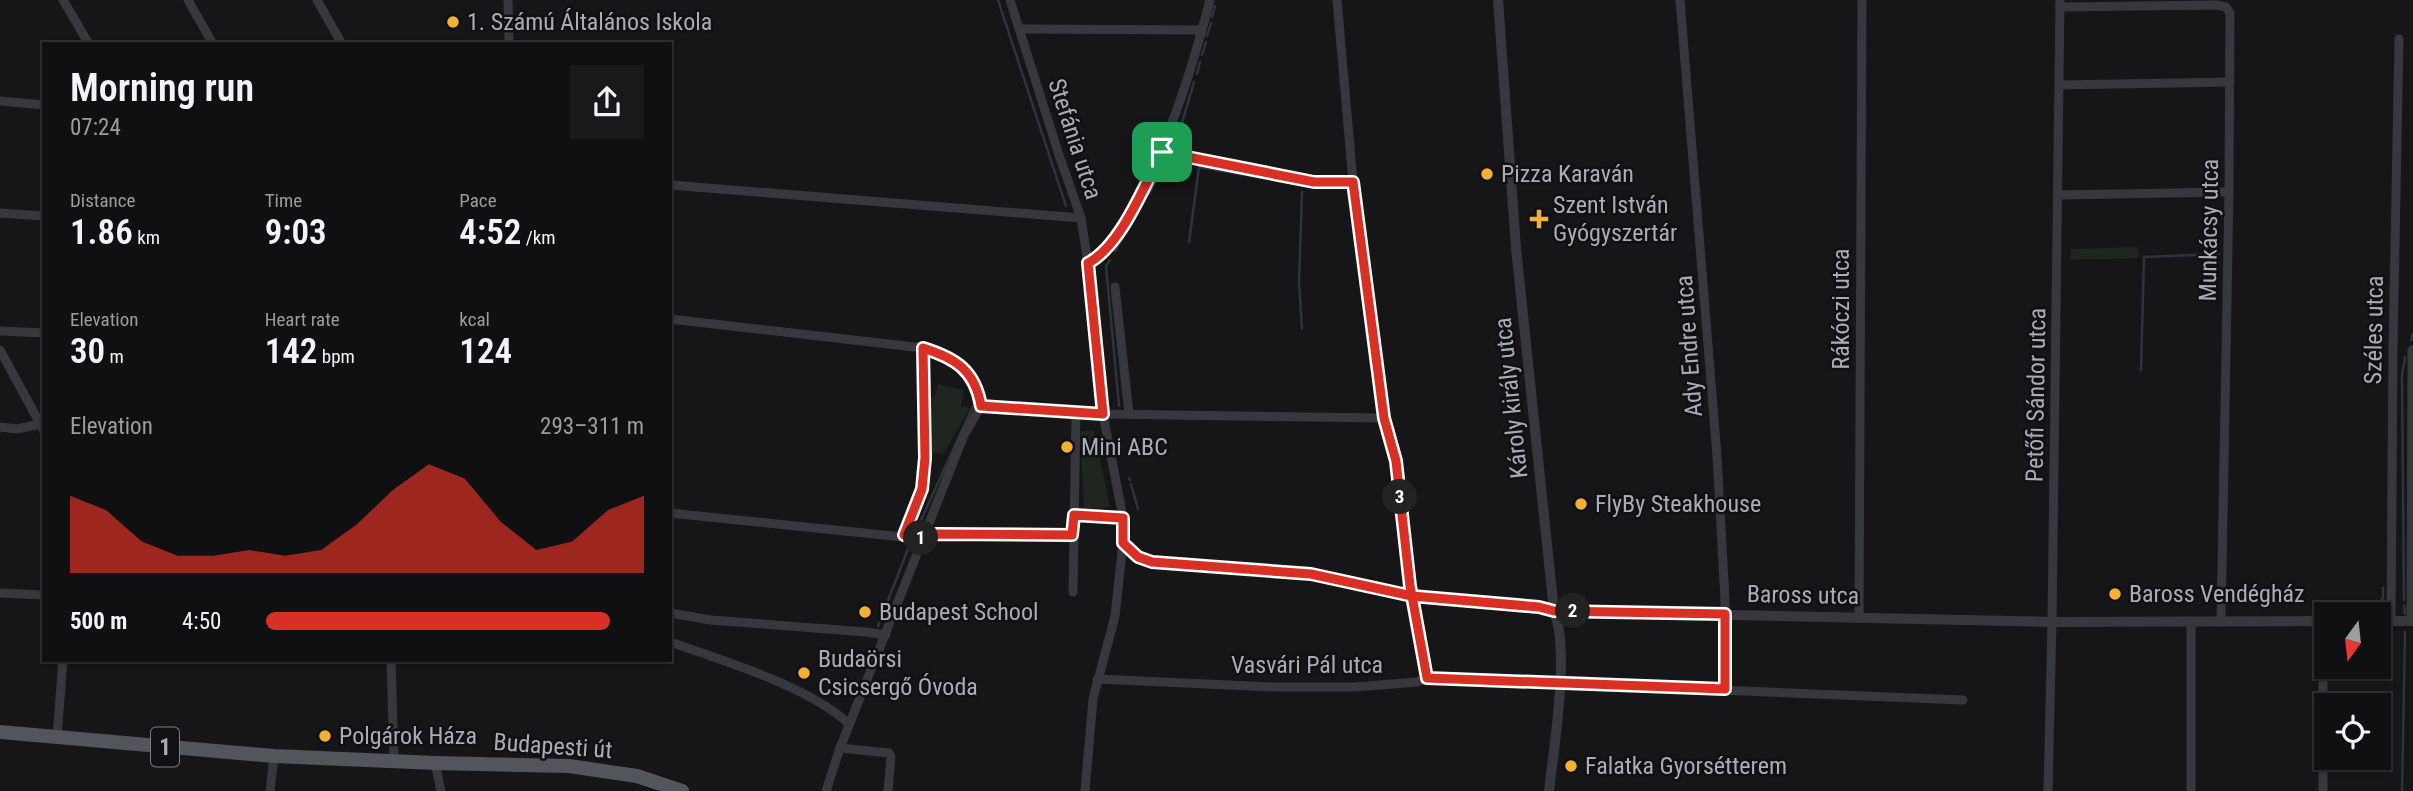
<!DOCTYPE html>
<meta charset="utf-8">
<style>
:root{--surface:#101012;--page:#19191b;--text:#f1f3f6;--muted:#9c9d9f;--line:#303032;--accent:#d93025}
body{margin:0;font-family:"Roboto Condensed",sans-serif;background:var(--page);color:var(--text);height:100vh;display:flex;flex-direction:column;font-size:26px;white-space:nowrap}
*{box-sizing:border-box;margin:0}
p{font-size:23px;color:var(--muted)}
.icon{flex:none;width:38px;height:38px;fill:none;stroke:currentColor;stroke-width:2;stroke-linecap:round;stroke-linejoin:round}
.map{position:relative;flex:1;overflow:hidden}
.sheet{position:absolute;left:42px;top:42px;width:630px;height:620px;display:flex;flex-direction:column;background:var(--surface);border-radius:0px;box-shadow:0 2px 5px #0004,0 0 0 2px var(--line)}
.sheet>*{flex:none}
.needle{width:46px;rotate:195deg}
.fabs{position:absolute;left:2314px;top:602px;display:grid;gap:14px}
.fabs a{display:grid;place-items:center;width:77px;height:77px;border-radius:0px;background:var(--surface);box-shadow:0 2px 5px #0004,0 0 0 2px var(--line);font-size:35px}
.pin{position:absolute;display:grid;place-items:center;width:60px;height:60px;color:#fff;margin:-30px;border-radius:14px;box-shadow:0 4px 10px #0006}
.km{position:absolute;width:35px;height:35px;margin:-18px;border-radius:50%;background:#222;color:#fff;font-size:19px;line-height:35px;text-align:center}
.round{display:grid;place-items:center;flex:none;width:74px;height:74px;border-radius:0px;background:var(--page)}
.summary{display:flex;align-items:center;justify-content:space-between;height:119px;padding:0 28px}
h1{font-size:38px;font-weight:600;line-height:52px}
.figures{display:grid;grid-template-columns:repeat(3,1fr);gap:10px;height:119px;padding:7px 28px}
.figures div{display:grid;align-content:center}
.figures b{font-size:35px;font-weight:600}
.figures small{font-size:19px;font-weight:400}
.figures p{font-size:19px}
.chart{height:196px;padding:14px 28px}
.chart p{display:flex;justify-content:space-between}
.chart svg{width:100%;height:126px;margin-top:7px;fill:var(--accent);opacity:.7}
ul{padding:0 28px;list-style:none;font-size:23px}
li{display:grid;grid-template-columns:112px 84px 1fr;align-items:center;height:52px}
li i{height:18px;border-radius:9px;background:var(--accent)}
.map>svg:first-child{display:block}
.green{fill:#1e261f}
.lines{fill:none;stroke-linecap:round;stroke-linejoin:round}
.stream{stroke:#2c353c;stroke-width:2.5}
.minor{stroke:#37383d;stroke-width:9}
.tertiary{stroke:#37383d;stroke-width:10}
.primary{stroke:#53555c;stroke-width:14}
.route-casing{stroke:#fff;stroke-width:14}
.route{stroke:#d93025;stroke-width:9}
.poi-dot{fill:#f2b134;stroke:#111113;stroke-width:2.5}
.labels{text-anchor:middle;stroke-width:5;stroke-linejoin:round;paint-order:stroke}
.shield{fill:#111113;stroke:#7b7e86;stroke-width:2}
.shield-label{font-size:23px;font-weight:bold;fill:#a8adb8}
.poi-label{font-size:24px;fill:#a8adb8;stroke:#111113;text-anchor:start}
.street-label{font-size:24px;fill:#a8adb8;stroke:#111113}
</style>
<div class="map">
<svg width="2413" height="791" viewBox="0 0 2413 791">
<rect width="100%" height="100%" fill="#161618"/>
<g class="green">
<polygon points="2138,247 2139,258 2071,260 2071,249"/>
<polygon points="938,384 964,390 961,406 970,408 943,455 929,451 929,398 934,399"/>
<polygon points="1094,430 1110,507 1084,509 1080,432"/>
</g>
<g class="lines">
<g class="stream">
<polyline points="998,0 1066,206"/>
<polyline points="1212,17 1215,6"/>
<polyline points="1207,36 1211,23"/>
<polyline points="1202,55 1206,42"/>
<polyline points="1197,74 1200,62"/>
<polyline points="1182,123 1194,82"/>
<polyline points="1175,143 1180,129"/>
<polyline points="1165,166 1168,160"/>
<polyline points="1149,194 1158,178"/>
<polyline points="1136,216 1144,201"/>
<polyline points="1189,242 1199,167 1292,183"/>
<polyline points="1115,251 1133,221"/>
<polyline points="1110,260 1106,266 1119,406"/>
<polyline points="1302,329 1299,282 1302,192"/>
<polyline points="2411,340 2413,334"/>
<polyline points="2141,370 2144,257 2219,254"/>
<polyline points="1122,445 1122,447"/>
<polyline points="1129,478 1130,480"/>
<polyline points="1131,484 1138,509"/>
<polyline points="917,529 973,406"/>
<polyline points="2404,600 2402,375 2405,357"/>
<polyline points="2404,606 2405,614"/>
<polyline points="2335,611 2374,612 2383,598 2383,588"/>
<polyline points="878,626 908,549"/>
<polyline points="2402,791 2405,632"/>
</g>
<g class="minor">
<polyline points="63,0 89,44"/>
<polyline points="188,0 213,44"/>
<polyline points="317,0 342,44"/>
<polyline points="508,0 509,44"/>
<polyline points="1010,0 1059,155 1081,218 1088,263 1103,414 1123,518 1123,543 1115,616 1093,699 1085,791"/>
<polyline points="1337,0 1353,182 1384,418 1396,461 1410,586 1427,678"/>
<polyline points="1680,0 1717,456 1725,599 1725,689"/>
<polyline points="2060,7 2217,5 2226,7 2230,13 2229,192 2221,622"/>
<polyline points="1019,29 1202,30"/>
<polyline points="2060,85 2230,82"/>
<polyline points="0,101 44,105"/>
<polyline points="1162,152 1314,182 1353,182"/>
<polyline points="670,185 1081,218"/>
<polyline points="2058,195 2229,192"/>
<polyline points="0,213 44,216"/>
<path d="M 1088,263 C 1109,253 1120,230 1131,210 C 1170,141 1190,76 1210,0"/>
<polyline points="1115,287 1129,414"/>
<path d="M 670,319 L 923,348 C 955,358 975,370 981,406"/>
<polyline points="0,331 44,333"/>
<polyline points="0,350 44,431"/>
<polyline points="981,406 1103,414 1384,418"/>
<polyline points="0,427 17,429 40,424"/>
<polyline points="670,513 922,539 936,534 1072,535"/>
<polyline points="1074,515 1123,518"/>
<polyline points="904,535 922,489 924,458 923,348"/>
<polyline points="1123,543 1138,557 1151,562 1311,574 1412,596 1539,607 1554,611"/>
<polyline points="1073,592 1076,412"/>
<polyline points="0,593 44,595"/>
<polyline points="670,613 711,620 866,632 886,635"/>
<polyline points="1859,617 1862,0"/>
<polyline points="2323,621 2323,791"/>
<polyline points="2391,621 2393,349 2399,39"/>
<polyline points="2411,621 2412,350"/>
<polyline points="2191,622 2191,791"/>
<path d="M 670,642 C 723,661 809,686 849,724"/>
<polyline points="391,660 394,761"/>
<polyline points="1097,679 1273,687 1355,687 1417,682 1427,678 1963,700"/>
<polyline points="57,737 63,660"/>
<polyline points="840,748 889,753 891,757 888,791"/>
<polyline points="435,763 441,791"/>
<polyline points="270,791 274,756"/>
<polyline points="826,791 840,748 964,435 981,406"/>
<polyline points="2048,791 2052,622 2060,0"/>
</g>
<g class="tertiary">
<path d="M 1498,0 L 1516,248 L 1554,611 C 1570,650 1554,747 1549,791"/>
<polyline points="1554,611 2052,622 2326,621"/>
<polyline points="2378,621 2413,621"/>
</g>
<polyline class="primary" points="0,732 274,756 435,763 569,766 637,776 682,791"/>
</g>
<g class="lines">
<defs>
<path id="route" d="M 1162,152 C 1145,184 1121,246 1088,263 L 1103,414 L 981,406 C 975,370 955,358 923,348 L 925,458 L 922,489 L 904,535 L 922,538 L 936,534 L 1072,535 L 1074,515 L 1123,518 L 1123,543 L 1138,557 L 1152,562 L 1311,574 L 1412,596 L 1539,607 L 1554,611 L 1725,614 L 1725,689 L 1427,678 L 1412,596 L 1410,586 L 1396,461 L 1384,418 L 1353,182 L 1314,182 L 1162,152"/>
</defs>
<use href="#route" class="route-casing"/>
<use href="#route" class="route"/>
</g>
<g class="poi-dot">
<circle cx="453" cy="22" r="7"/>
<circle cx="1487" cy="174" r="7"/>
<path d="M1535.5 208.5h7v7h7v7h-7v7h-7v-7h-7v-7h7z"/>
<circle cx="1067" cy="447" r="7"/>
<circle cx="1581" cy="504" r="7"/>
<circle cx="2115" cy="594" r="7"/>
<circle cx="865" cy="612" r="7"/>
<circle cx="804" cy="673" r="7"/>
<circle cx="325" cy="736" r="7"/>
<circle cx="1571" cy="766" r="7"/>
</g>
<g class="labels">
<rect class="shield" x="151" y="727.5" width="28" height="39" rx="5"/>
<g class="shield-label">
<text x="165" y="755">1</text>
</g>
<g class="poi-label">
<text x="467" y="30">1. Számú Általános Iskola</text>
<text x="1501" y="182">Pizza Karaván</text>
<text x="1553" y="213">Szent István<tspan x="1553" dy="28">Gyógyszertár</tspan></text>
<text x="1081" y="455">Mini ABC</text>
<text x="1595" y="512">FlyBy Steakhouse</text>
<text x="2129" y="602">Baross Vendégház</text>
<text x="879" y="620">Budapest School</text>
<text x="818" y="667">Budaörsi<tspan x="818" dy="28">Csicsergő Óvoda</tspan></text>
<text x="339" y="744">Polgárok Háza</text>
<text x="1585" y="774">Falatka Gyorsétterem</text>
</g>
<g class="street-label">
<text transform="translate(1075 139) rotate(72)" y="8">Stefánia utca</text>
<text transform="translate(2209 230) rotate(-89)" y="8">Munkácsy utca</text>
<text transform="translate(1841 309) rotate(-90)" y="8">Rákóczi utca</text>
<text transform="translate(2374 330) rotate(-89)" y="8">Széles utca</text>
<text transform="translate(1689 346) rotate(-94)" y="8">Ady Endre utca</text>
<text transform="translate(2036 395) rotate(-89)" y="8">Petőfi Sándor utca</text>
<text transform="translate(1511 398) rotate(-96)" y="8">Károly király utca</text>
<text transform="translate(1803 595) rotate(1)" y="8">Baross utca</text>
<text x="1307" y="673">Vasvári Pál utca</text>
<text transform="translate(553 746) rotate(4)" y="8">Budapesti út</text>
</g>
</g>
</svg>
<div class="fabs">
<a><svg class="needle" viewBox="-14 -14 28 28"><path d="M0-13l5 13h-10z" fill="#e53935"/><path d="M0 13l5-13h-10z" fill="#9c9d9f"/></svg></a>
<a><svg class="icon" aria-label="locate" viewBox="0 0 24 24"><circle cx="12" cy="12" r="6"/><path d="M12 2v4M12 18v4M2 12h4M18 12h4"/></svg></a>
</div>
<div class="pin" style="left:1162px;top:152px;background:#1e9e55"><svg class="icon" aria-label="arrive" viewBox="0 0 24 24"><path d="M6 21V4h12l-3 4 3 4H6"/></svg></div>
<b class="km" style="left:921px;top:538px">1</b>
<b class="km" style="left:1573px;top:611px">2</b>
<b class="km" style="left:1400px;top:497px">3</b>
<section class="sheet">
<div class="summary"><div><h1>Morning run</h1><p>07:24</p></div><a class="round"><svg class="icon" aria-label="share" viewBox="0 0 24 24"><path d="M12 15V3M7 8l5-5 5 5M5 13v7h14v-7"/></svg></a></div>
<div class="figures">
<div><p>Distance</p><b>1.86<small> km</small></b></div>
<div><p>Time</p><b>9:03</b></div>
<div><p>Pace</p><b>4:52<small> /km</small></b></div>
</div>
<div class="figures">
<div><p>Elevation</p><b>30<small> m</small></b></div>
<div><p>Heart rate</p><b>142<small> bpm</small></b></div>
<div><p>kcal</p><b>124</b></div>
</div>
<div class="chart"><p><span>Elevation</span>293–311 m</p>
<svg viewBox="0 0 160 44" preserveAspectRatio="none"><path d="M0 44V17L10 22L20 33L30 38L40 38L50 36L60 38L70 36L80 27L90 15L100 6L110 11L120 26L130 36L140 33L150 22L160 17V44z"/></svg>
</div>
<ul>
<li><b>500 m</b>4:50<i style="width:91%"></i></li>
</ul>
</section>
</div>
